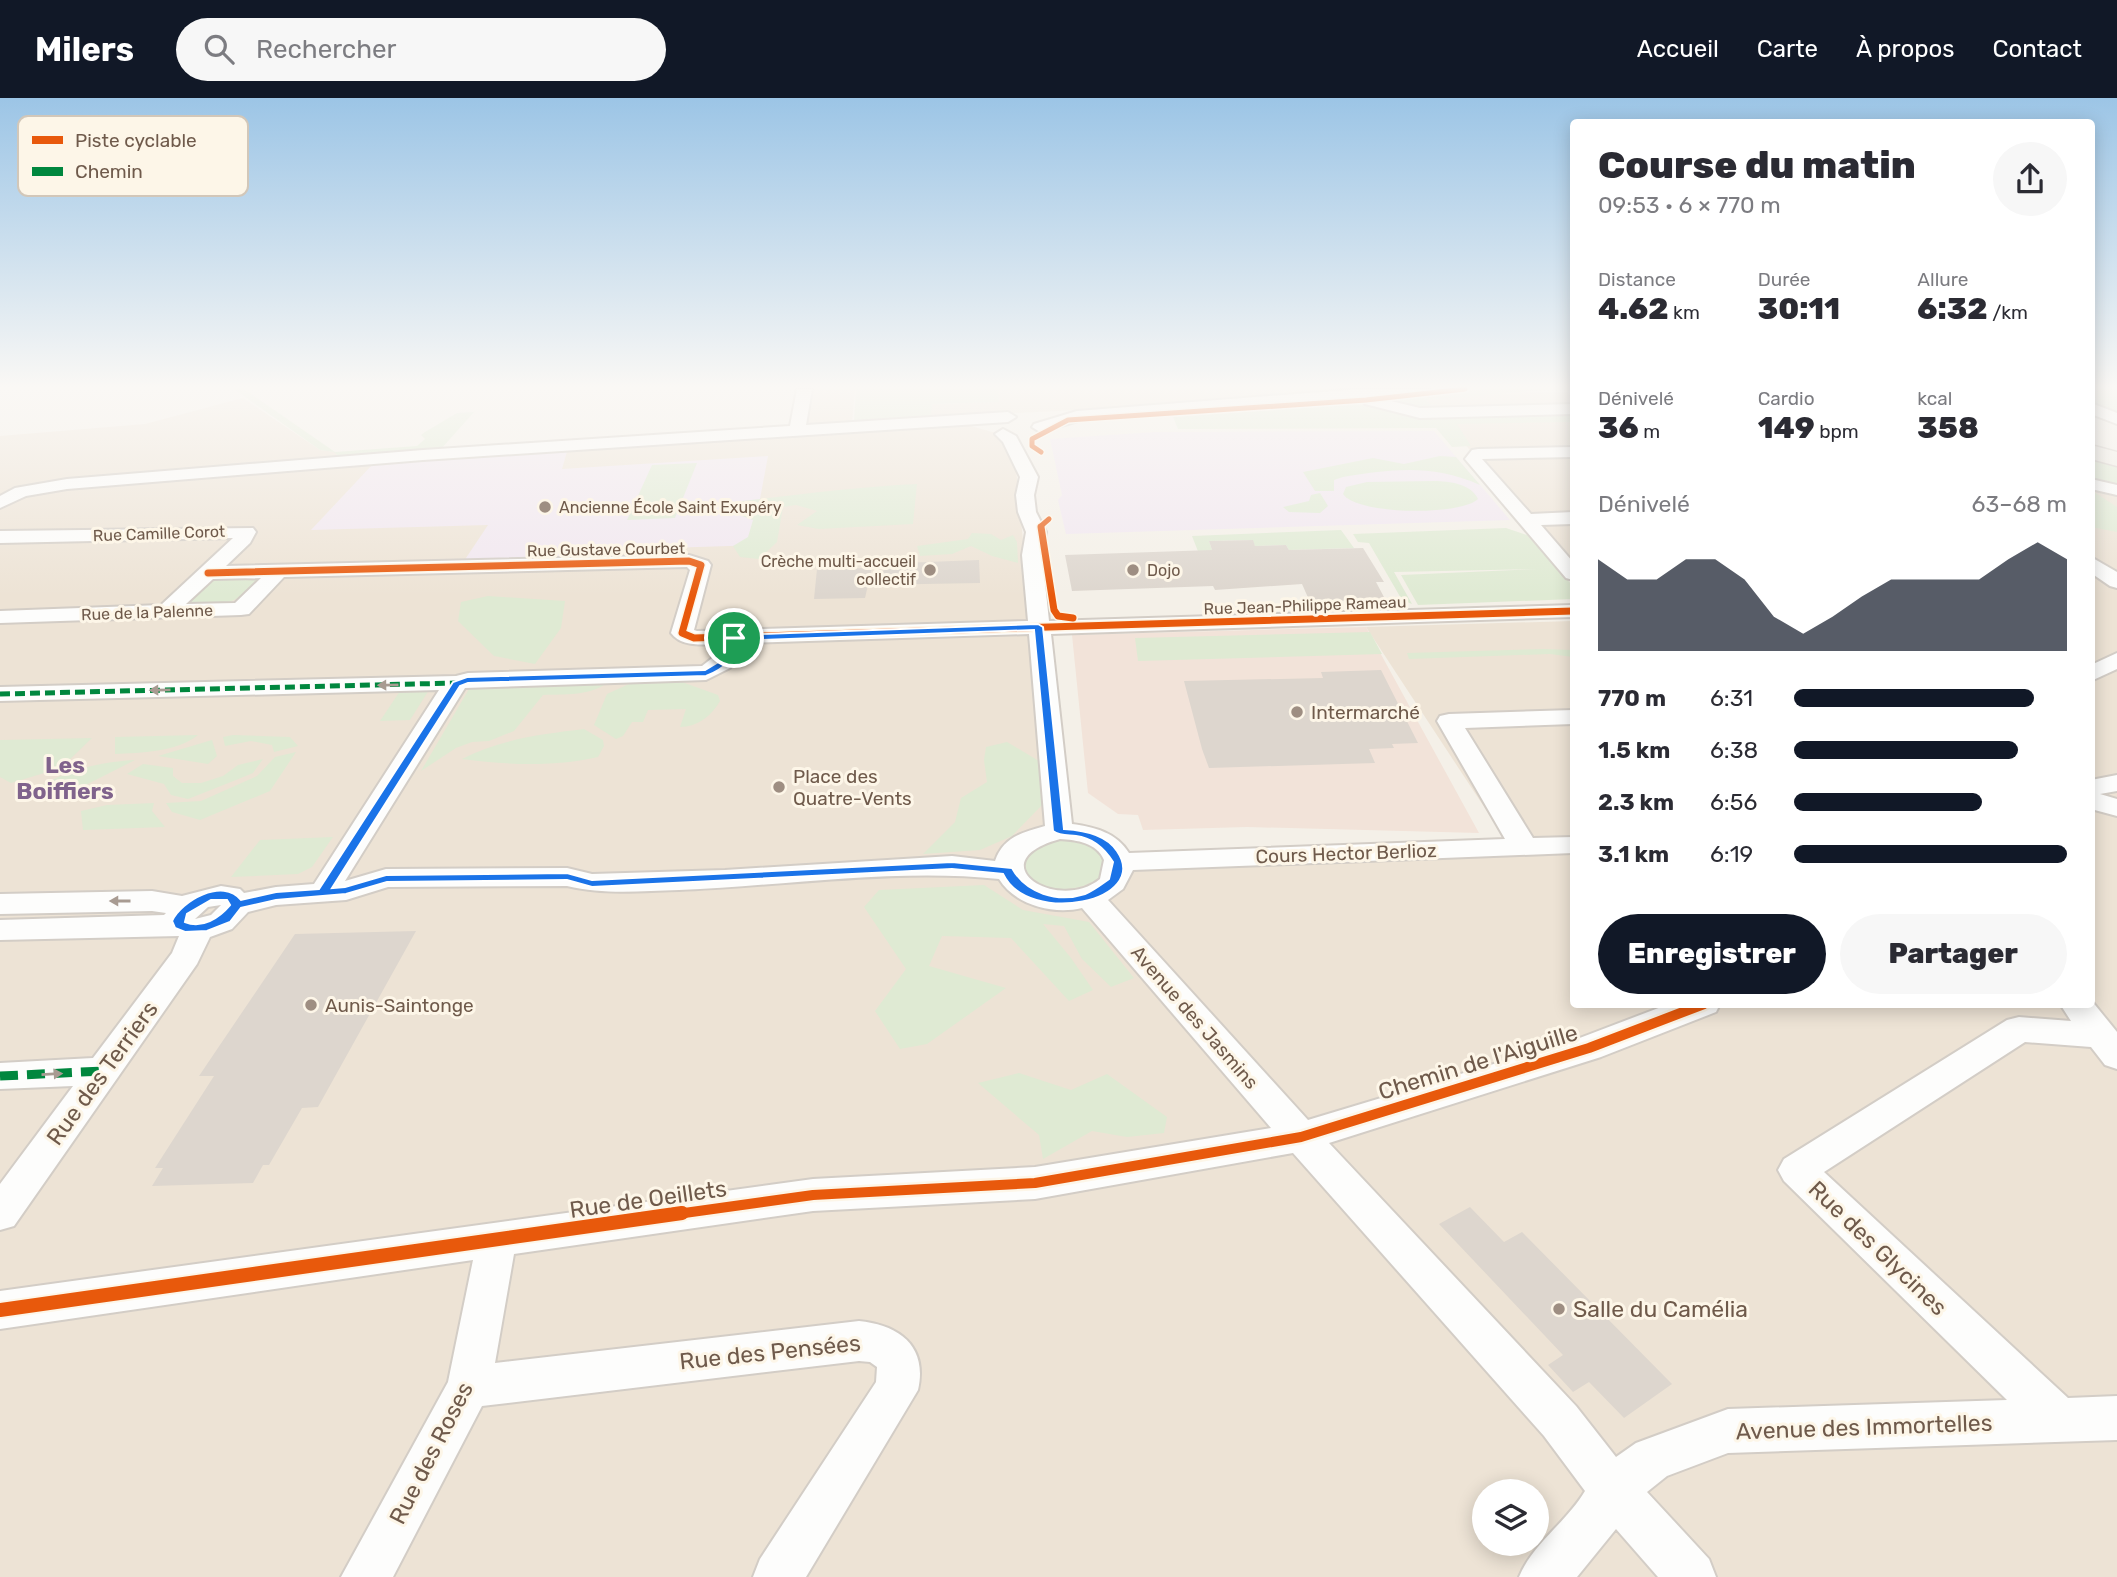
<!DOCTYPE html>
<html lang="fr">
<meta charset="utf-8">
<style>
:root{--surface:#fff;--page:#f7f7f7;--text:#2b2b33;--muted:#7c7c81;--accent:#111827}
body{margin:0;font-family:Rubik,sans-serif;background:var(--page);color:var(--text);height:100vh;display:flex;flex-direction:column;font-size:26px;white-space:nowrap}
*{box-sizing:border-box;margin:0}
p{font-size:23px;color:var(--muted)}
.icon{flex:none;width:38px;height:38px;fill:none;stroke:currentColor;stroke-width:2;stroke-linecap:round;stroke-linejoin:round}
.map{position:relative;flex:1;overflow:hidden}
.sheet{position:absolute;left:1570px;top:21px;width:525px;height:889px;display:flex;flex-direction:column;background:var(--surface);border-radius:7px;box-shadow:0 4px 18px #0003}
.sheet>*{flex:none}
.fabs{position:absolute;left:1472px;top:1381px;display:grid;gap:14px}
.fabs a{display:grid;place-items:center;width:77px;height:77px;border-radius:50%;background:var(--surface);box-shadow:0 4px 18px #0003;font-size:35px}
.pin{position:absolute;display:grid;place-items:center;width:60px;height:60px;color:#fff;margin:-30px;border:4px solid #fff;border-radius:50%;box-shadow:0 2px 7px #0007}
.round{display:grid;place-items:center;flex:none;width:74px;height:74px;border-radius:37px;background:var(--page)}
.headline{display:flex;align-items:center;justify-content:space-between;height:119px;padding:0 28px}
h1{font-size:38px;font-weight:800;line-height:52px}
.stats{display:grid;grid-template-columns:repeat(3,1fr);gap:10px;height:119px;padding:7px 28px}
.stats div{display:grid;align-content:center}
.stats b{font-size:30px;font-weight:800}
.stats small{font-size:19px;font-weight:400}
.stats p{font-size:19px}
.chart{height:196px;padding:14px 28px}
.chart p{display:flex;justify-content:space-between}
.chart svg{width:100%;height:126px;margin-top:7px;fill:var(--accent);opacity:.7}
.action{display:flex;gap:14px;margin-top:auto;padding:14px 28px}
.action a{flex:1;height:80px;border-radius:42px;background:var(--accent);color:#fff;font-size:28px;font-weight:800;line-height:80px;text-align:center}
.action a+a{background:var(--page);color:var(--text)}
ul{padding:0 28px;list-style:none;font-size:23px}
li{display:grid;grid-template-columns:112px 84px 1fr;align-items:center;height:52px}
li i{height:18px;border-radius:9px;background:var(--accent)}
header{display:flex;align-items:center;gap:42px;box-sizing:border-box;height:98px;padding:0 35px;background:var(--accent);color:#fff}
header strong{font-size:33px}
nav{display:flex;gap:38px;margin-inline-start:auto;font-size:24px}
.search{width:490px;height:63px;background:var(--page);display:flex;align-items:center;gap:18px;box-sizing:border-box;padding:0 24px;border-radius:38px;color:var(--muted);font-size:26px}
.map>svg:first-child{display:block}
.residential{fill:#ede3d5;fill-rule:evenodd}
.commercial{fill:#f2e3d9}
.education{fill:#f1e7f0}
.green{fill:#dfead3}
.building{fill:#ddd6ce}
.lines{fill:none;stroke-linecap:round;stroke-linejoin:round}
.minor-casing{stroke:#d3cdc6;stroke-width:4}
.major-casing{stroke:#d3ccc5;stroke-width:3}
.minor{fill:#fdfdfc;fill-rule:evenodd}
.major{fill:#f0ede5;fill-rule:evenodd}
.quiet-far1{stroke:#00873e;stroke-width:5;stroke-dasharray:10 5;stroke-linecap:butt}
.quiet{stroke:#00873e;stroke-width:9;stroke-dasharray:18 9;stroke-linecap:butt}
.cycleway-far3-casing{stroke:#fdf6e8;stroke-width:8}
.cycleway-far2-casing{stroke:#fdf6e8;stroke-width:10}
.cycleway-far1-casing{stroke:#fdf6e8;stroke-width:15}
.cycleway-casing{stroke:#fdf6e8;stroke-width:18}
.cycleway-far3{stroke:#e8590c;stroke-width:5}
.cycleway-far2{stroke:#e8590c;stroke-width:7}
.cycleway-far1{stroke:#e8590c;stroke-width:10}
.cycleway{stroke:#e8590c;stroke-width:14}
.oneway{fill:#a89b92}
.route{fill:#1a73e8;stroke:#fff;stroke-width:2;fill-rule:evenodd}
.poi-dot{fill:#9e8e82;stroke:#fdf6e8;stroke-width:2.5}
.labels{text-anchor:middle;stroke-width:6;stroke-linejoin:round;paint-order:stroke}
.far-poi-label{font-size:16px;fill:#6f5a4b;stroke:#fdf6e8;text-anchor:start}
.far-street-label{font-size:16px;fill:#6f5a4b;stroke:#fdf6e8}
.poi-label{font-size:19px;fill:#6f5a4b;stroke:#fdf6e8;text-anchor:start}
.street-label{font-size:19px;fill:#6f5a4b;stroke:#fdf6e8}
.quarter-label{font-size:23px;font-weight:bold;fill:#80638c;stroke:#fdf6e8}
.near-street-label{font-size:23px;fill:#6f5a4b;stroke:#fdf6e8}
.near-poi-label{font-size:23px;fill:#6f5a4b;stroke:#fdf6e8;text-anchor:start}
.key{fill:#fdf6e8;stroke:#d2c7b9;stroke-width:2}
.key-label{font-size:19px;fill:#6f5a4b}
</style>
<header>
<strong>Milers</strong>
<div class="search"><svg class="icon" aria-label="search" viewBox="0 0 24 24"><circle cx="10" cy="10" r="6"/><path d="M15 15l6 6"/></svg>Rechercher</div>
<nav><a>Accueil</a><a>Carte</a><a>À propos</a><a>Contact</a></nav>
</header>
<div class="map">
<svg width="2117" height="1479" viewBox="0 0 2117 1479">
<rect width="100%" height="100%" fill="#f4f0e8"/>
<g class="residential">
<path d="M 797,291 L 855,291 L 852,325 L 957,324 L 1013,340 L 1050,718 L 1133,759 L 1511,750 L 1366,529 L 1573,523 L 1573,906 L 2091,906 L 2091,394 L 2098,389 L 2117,393 L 2117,1479 L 0,1479 L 0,338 L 145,326 L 243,300 L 320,352 L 335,354 L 338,358 L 790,327 ZM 1484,1393 L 1536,1393 L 1536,1446 L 1484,1446 Z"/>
<polygon points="998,291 1347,291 1204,306 931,319 931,306 999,304"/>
<polygon points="1573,294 1573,468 1422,298"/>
</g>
<polygon class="commercial" points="1366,529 1479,735 1247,729 1143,732 1138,717 1118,716 1088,695 1072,537"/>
<g class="education">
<polygon points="1434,333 1510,422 1066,436 1058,402 1062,397 1050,341 1155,334"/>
<polygon points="568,350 562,371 768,358 757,417 762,447 568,453 563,459 464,463 488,427 311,432 372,367"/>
</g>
<g class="green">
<polygon points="234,291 244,291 335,354 417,348 425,341 421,337 425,334 457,315 474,314 441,351 338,358 334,354 320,352"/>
<polygon points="856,291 998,291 999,304 932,306 931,319 854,323"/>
<polygon points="1482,291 1554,291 1426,302 1434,311 1382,301"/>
<polygon points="2091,291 2117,291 2117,318 2091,307"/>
<polygon points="1356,306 1411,316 1573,313 1573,324 1457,326 1471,348 1452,349 1436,330 1178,331 1173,319"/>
<path d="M 1440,358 L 1456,359 L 1480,387 C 1432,366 1393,371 1343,379 L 1334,382 L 1334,393 L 1315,393 L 1303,374 L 1373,360 L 1404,366 Z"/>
<polygon points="2091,361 2117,368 2117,388 2091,382"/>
<polygon points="697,365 675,420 627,422 652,367"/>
<path d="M 1434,383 C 1450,383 1471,386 1478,401 C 1461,418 1357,417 1343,396 L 1346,389 L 1367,384 Z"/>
<path d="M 917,386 L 913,426 L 819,431 L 797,427 L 817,413 L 796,407 L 783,409 L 777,444 L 759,461 L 740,459 L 733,448 L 748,439 L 753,422 L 734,415 L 734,404 C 795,397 855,389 917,386 Z"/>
<polygon points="2091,392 2117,409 2117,434 2091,429"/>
<polygon points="1320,395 1328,408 1320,415 1289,414 1283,409 1309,403 1311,397"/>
<polygon points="1506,430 1527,437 1573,488 1573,501 1418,507 1401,477 1538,471 1394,474 1412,506 1402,502 1369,445 1358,444 1353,436"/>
<polygon points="1341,432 1354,450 1289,452 1286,447 1255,448 1252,442 1209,443 1221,478 1208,479 1192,438"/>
<polygon points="972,435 991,436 1001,442 1013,437 1017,444 1018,465 992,458 971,448 952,456 920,458 917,448 968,441"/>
<path d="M 226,479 L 255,479 L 258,483 C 229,510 225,508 186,507 C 191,489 210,483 226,479 Z"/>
<polygon points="488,498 565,503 561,530 535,566 494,558 458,523 461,504"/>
<polygon points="1370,534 1382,556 1138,563 1135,540"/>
<polygon points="1544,551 1573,552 1573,559 1550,556 1409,561 1407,555"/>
<path d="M 682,584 L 718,597 L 720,603 C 712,617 698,629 680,629 L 686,611 L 648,612 L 643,624 L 632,624 L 623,638 L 616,641 L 594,627 L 607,596 L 629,586 Z"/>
<path d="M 606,586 C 586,598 566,596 543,597 L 514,633 L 489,643 L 472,644 L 456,650 L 421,673 L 469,591 Z"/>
<polygon points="428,589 429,592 410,622 380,623 402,590"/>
<path d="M 584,631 L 603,642 L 604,648 L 598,659 C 554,669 507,667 462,661 C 500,641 543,636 584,631 Z"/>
<path d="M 198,637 C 177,654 140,655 115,656 L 115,639 Z"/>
<polygon points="233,637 290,639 298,648 274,654 272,647 251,643 225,648 223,639"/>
<polygon points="92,640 61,670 11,685 0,679 0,642"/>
<polygon points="212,642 217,658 208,666 158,658"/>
<polygon points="1007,644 1039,663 1043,706 1012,738 980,752 923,756 955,724 961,700 987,684 984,662 986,649"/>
<polygon points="296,654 270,693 200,722 172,714 166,705 201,703 257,678 275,659"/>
<polygon points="263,661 253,675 236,682 188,701 171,697 164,686 127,676 143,666 173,670 173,678 182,685 201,685 223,678 238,667"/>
<path d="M 135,662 L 70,695 L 32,701 L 30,695 C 61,673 98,664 135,662 Z"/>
<polygon points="154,705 152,713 165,729 83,732 81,713 107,707"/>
<polygon points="333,739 312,769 298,776 231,779 260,742"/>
<path d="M 1056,739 L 1094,746 L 1107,761 L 1102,778 C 1078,796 1041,797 1023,771 L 1025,754 Z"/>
<polygon points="984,787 1023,812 1089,824 1134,880 1111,889 1082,861 1064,828 1043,826 1071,860 1093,892 1069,903 1011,840 942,838 929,868 1006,890 927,946 900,951 875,913 906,871 864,809 879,792"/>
<polygon points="1019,975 1071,992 1107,976 1167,1019 1164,1035 1127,1039 1092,1033 1043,1061 1039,1037 978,985"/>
</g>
<g class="building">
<polygon points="1253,442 1255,448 1286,447 1289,452 1363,450 1384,484 1376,484 1385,501 1310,504 1302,486 1215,492 1213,488 1072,493 1065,457 1212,452 1209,443"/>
<polygon points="979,462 980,485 868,487 865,500 814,501 817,471 872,470 870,478 902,465"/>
<polygon points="1381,572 1418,645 1392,646 1394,650 1369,651 1375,665 1209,670 1202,651 1184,583 1323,580 1321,574"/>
<polygon points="416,833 318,1009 302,1010 269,1067 263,1067 253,1085 152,1088 163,1070 155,1070 214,978 199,978 295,836"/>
<polygon points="1470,1109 1504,1144 1522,1134 1672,1286 1624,1320 1589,1284 1573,1294 1548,1267 1563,1257 1439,1126"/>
</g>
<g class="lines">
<defs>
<g id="minor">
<polygon points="797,291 812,291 806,327 1008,314 1016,319 1008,324 423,362 67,391 26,398 0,410 0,398 15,390 67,381 423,352 790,328"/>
<polygon points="1360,291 1429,291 1422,295 1374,299 1420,310 1573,306 1573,316 1420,320 1365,306 1362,303 1364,300 1078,323 1040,334 1032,329 1034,326 1077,313"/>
<polygon points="2091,305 2117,315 2117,326 2091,316"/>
<path d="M 1003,331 L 1016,338 L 1038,379 L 1034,397 L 1036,414 L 1046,434 L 1042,457 L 1049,523 L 1573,507 L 1573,519 L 1051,536 L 1072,726 C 1095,729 1117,735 1129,755 L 1505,741 L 1437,623 L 1440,618 L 1449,616 L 1573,612 L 1573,626 L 1465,630 L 1533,740 L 1573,739 L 1573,755 L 1133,772 L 1123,791 L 1108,802 L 1308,1022 L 1577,941 L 1669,906 L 1720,906 L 1716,914 L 1601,959 L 1329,1045 L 1576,1308 L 1616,1359 L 1636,1345 L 1728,1311 L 2007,1302 L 1784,1083 L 1778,1072 L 1784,1061 L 2007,922 L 2019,919 L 2071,923 L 2060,906 L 2091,906 L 2091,902 L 2117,934 L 2117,971 L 2105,967 L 2091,949 L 2025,944 L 1824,1074 L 2068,1300 L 2117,1298 L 2117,1342 L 1728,1355 L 1667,1378 L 1647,1394 L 1709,1461 L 1716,1479 L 1658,1479 L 1616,1431 L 1577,1479 L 1519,1479 C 1533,1445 1566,1425 1585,1393 L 1544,1338 L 1293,1055 L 1035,1101 L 813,1113 L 514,1156 L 495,1265 L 859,1223 C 899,1227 928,1248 918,1292 L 806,1479 L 753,1479 L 760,1461 L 876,1284 L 877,1269 L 870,1264 L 859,1263 L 482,1308 L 393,1479 L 341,1479 L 448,1284 L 473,1162 L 0,1231 L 0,1193 L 813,1081 L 1035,1069 L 1271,1030 L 1082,810 C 1053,817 1015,807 999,781 C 897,770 783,788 679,792 C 641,793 604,797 567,788 L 388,789 L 346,802 L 276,807 L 248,814 L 232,831 L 210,839 L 197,866 L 14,1128 L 0,1132 L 0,1086 L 73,988 L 0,991 L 0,965 L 93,960 L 172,855 L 179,838 L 0,842 L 0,822 L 164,817 L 166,815 L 152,813 L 0,816 L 0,796 L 152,793 L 182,798 L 221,788 L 240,791 L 244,795 L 276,789 L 314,786 L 439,592 L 0,603 L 0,589 L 456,578 L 468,575 L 702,568 L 716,557 L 721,546 C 705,546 682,550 671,535 L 690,472 L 687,469 L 284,479 L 249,516 L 241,517 L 0,525 L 0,513 L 161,507 L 233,440 L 0,445 L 0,433 L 253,430 L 256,434 L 250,445 L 226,468 L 689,457 L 708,463 L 711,467 L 694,532 L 697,533 L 1028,523 L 1022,457 L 1026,434 L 1018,414 L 1016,397 L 1020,379 L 1003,344 L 995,336 ZM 261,480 L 235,505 L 186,506 L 213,481 ZM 1029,536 L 1045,728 C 1023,734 1003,739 995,763 L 952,758 L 725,772 L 592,776 L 567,770 L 386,771 L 345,783 L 465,590 L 706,582 L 730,570 L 743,545 ZM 1060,741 C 1077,742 1097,745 1104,762 L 1100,781 C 1057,816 977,764 1060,741 ZM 221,807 L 211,817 L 195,821 L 208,809 Z"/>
<polygon points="1573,349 1573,359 1482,361 1531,416 1573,414 1573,426 1541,427 1573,464 1573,482 1566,480 1465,361 1472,352 1478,351"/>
<polygon points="2091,381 2117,387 2117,397 2091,391"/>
<polygon points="2091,459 2117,474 2117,490 2110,488 2091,475"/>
<polygon points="2117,555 2117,571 2091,583 2091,567"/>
<polygon points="2117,677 2117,693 2100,696 2117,701 2117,718 2091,711 2091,682"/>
</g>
<polygon id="major" points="2091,347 2117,354 2117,368 2091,361"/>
</defs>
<use href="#minor" class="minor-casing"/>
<use href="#major" class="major-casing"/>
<use href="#minor" class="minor"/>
<use href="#major" class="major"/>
<polyline class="quiet-far1" points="0,596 456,585"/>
<polyline class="quiet" points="0,978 104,973"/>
<defs>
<g id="cycleway-far3">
<polyline points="1041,354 1032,348 1032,341 1068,322 1366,302 1465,291"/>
<polyline points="1041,431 1041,428 1049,421"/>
</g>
<g id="cycleway-far2">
<polyline points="1041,429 1054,512 1058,518 1073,520"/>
<polyline points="208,475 689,463 701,467 682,535 694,540 1573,513"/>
</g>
<polyline id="cycleway-far1" points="670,1117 813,1097 1035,1085 1301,1039 1589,950 1704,906"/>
<polyline id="cycleway" points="0,1212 682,1115"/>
</defs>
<use href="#cycleway-far3" class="cycleway-far3-casing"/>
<use href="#cycleway-far2" class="cycleway-far2-casing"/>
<use href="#cycleway-far1" class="cycleway-far1-casing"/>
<use href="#cycleway" class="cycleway-casing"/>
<use href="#cycleway-far3" class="cycleway-far3"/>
<use href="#cycleway-far2" class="cycleway-far2"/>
<use href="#cycleway-far1" class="cycleway-far1"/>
<use href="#cycleway" class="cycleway"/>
</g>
<defs><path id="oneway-solid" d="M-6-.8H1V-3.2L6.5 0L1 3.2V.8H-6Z" transform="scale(1.75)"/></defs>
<g class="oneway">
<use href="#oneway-solid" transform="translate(388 587) rotate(179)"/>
<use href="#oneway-solid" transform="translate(160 592) rotate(179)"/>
<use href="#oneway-solid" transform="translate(120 803) rotate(180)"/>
<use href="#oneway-solid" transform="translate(52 976) rotate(-3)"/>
</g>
<linearGradient id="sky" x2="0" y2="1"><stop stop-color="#9cc5e6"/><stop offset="0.58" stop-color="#faf8f5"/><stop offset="1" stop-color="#faf8f5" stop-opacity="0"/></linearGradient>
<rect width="2117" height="498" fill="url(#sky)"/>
<path class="route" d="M 1038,526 L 1043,529 L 1064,731 C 1083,732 1106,736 1117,753 C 1152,804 1028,829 1003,776 L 952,771 L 592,789 L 567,782 L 387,784 L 346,796 L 276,802 L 241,810 L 230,824 L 207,833 L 185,834 L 175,830 L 172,823 C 181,803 223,779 241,802 L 276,794 L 319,791 L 453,584 L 467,579 L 705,572 L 723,561 L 730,540 L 734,537 ZM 1034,532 L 1053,733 C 1060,738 1067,737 1076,738 C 1093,740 1104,750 1113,764 L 1109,781 C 1102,786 1093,793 1085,796 C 1057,805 1026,795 1012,770 L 952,764 L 592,782 L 567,775 L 386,777 L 345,789 L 332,790 L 460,588 L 468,585 L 706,578 C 726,571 731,562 738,543 ZM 211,802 L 227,802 L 230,807 C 219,820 202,831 185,824 L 187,816 Z"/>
<g class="poi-dot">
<circle cx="545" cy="409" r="7"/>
<circle cx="930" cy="472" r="7"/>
<circle cx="1133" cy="472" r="7"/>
<circle cx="1297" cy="614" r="7"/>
<circle cx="779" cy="689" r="7"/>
<circle cx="311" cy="907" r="7"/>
<circle cx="1559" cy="1211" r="7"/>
</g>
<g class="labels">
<g class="far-poi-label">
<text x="559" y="415">Ancienne École Saint Exupéry</text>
<text x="916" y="469" text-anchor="end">Crèche multi-accueil<tspan x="916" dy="18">collectif</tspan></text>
<text x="1147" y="478">Dojo</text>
</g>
<g class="far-street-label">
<text transform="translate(159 435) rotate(-2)" y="6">Rue Camille Corot</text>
<text transform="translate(606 451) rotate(-1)" y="6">Rue Gustave Courbet</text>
<text transform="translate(1305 507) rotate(-2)" y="6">Rue Jean-Philippe Rameau</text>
<text transform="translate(147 514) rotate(-2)" y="6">Rue de la Palenne</text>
</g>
<g class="poi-label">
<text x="1311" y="621">Intermarché</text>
<text x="793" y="685">Place des<tspan x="793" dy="22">Quatre-Vents</tspan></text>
<text x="325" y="914">Aunis-Saintonge</text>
</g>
<g class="street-label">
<text transform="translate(1346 755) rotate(-2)" y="7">Cours Hector Berlioz</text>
<text transform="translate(1195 919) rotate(49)" y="7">Avenue des Jasmins</text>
</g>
<g class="quarter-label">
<text x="65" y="675">Les<tspan x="65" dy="26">Boiffiers</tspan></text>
</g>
<g class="near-street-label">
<text transform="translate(1478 964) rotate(-17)" y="8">Chemin de l'Aiguille</text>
<text transform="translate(102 975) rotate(-54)" y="8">Rue des Terriers</text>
<text transform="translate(648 1101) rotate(-8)" y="8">Rue de Oeillets</text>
<text transform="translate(1878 1150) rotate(44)" y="8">Rue des Glycines</text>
<text transform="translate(770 1254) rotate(-6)" y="8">Rue des Pensées</text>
<text transform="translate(1864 1329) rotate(-2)" y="8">Avenue des Immortelles</text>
<text transform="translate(431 1355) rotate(-63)" y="8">Rue des Roses</text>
</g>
<g class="near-poi-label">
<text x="1573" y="1219">Salle du Camélia</text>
</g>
</g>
<rect x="18" y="18" width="230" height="80" rx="10" class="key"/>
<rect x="32" y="38" width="31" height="8" fill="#e8590c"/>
<rect x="32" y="69" width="31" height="9" fill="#00873e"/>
<g class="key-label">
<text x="75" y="49">Piste cyclable</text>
<text x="75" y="80">Chemin</text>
</g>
</svg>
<div class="fabs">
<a><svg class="icon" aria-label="layers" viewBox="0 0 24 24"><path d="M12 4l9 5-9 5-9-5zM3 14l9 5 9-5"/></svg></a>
</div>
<div class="pin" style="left:734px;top:540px;background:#1e9e55"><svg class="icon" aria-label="arrive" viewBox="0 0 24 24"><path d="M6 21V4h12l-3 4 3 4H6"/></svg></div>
<section class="sheet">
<div class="headline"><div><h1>Course du matin</h1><p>09:53 · 6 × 770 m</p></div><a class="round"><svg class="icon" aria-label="share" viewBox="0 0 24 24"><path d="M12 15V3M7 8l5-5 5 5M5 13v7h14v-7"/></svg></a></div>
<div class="stats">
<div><p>Distance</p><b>4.62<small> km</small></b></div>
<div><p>Durée</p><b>30:11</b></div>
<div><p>Allure</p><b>6:32<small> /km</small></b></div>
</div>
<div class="stats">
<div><p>Dénivelé</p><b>36<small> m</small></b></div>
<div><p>Cardio</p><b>149<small> bpm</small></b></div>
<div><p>kcal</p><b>358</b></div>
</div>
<div class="chart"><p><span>Dénivelé</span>63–68 m</p>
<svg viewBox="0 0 160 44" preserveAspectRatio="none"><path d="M0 44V12L10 19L20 19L30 12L40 12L50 19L60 32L70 38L80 32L90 25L100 19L110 19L120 19L130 19L140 12L150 6L160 12V44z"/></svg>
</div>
<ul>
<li><b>770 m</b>6:31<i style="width:88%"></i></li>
<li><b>1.5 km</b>6:38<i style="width:82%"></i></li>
<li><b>2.3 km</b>6:56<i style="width:69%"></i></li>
<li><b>3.1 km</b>6:19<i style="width:100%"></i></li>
</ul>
<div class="action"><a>Enregistrer</a><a>Partager</a></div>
</section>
</div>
